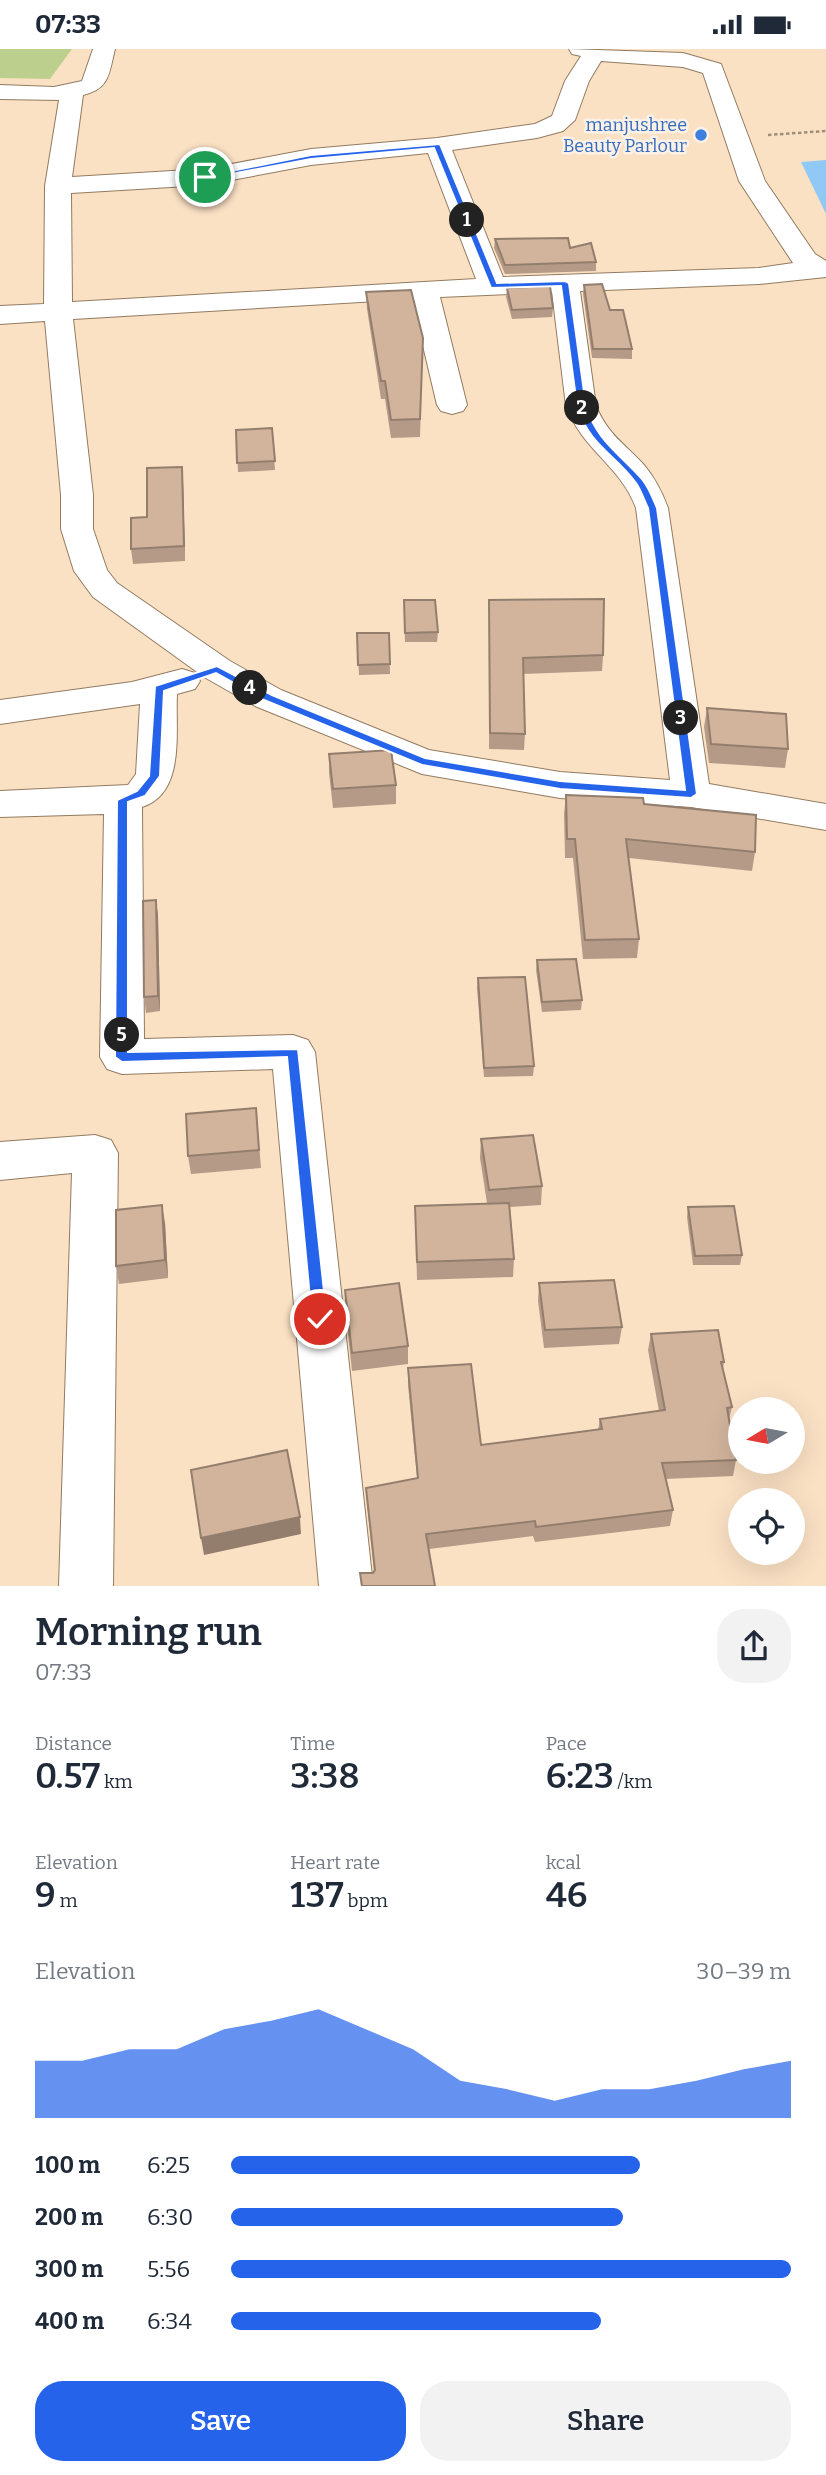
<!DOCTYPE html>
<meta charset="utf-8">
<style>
:root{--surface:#fff;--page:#f2f2f3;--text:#1f2937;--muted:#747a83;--accent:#2563eb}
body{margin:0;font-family:Bitter,serif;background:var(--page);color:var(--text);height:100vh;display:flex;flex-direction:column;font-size:26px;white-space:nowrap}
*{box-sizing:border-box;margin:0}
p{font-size:23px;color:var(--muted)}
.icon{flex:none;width:38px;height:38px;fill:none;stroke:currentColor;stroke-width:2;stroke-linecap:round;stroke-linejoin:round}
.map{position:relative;height:1537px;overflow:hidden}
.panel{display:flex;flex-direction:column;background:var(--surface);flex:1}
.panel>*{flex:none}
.needle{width:46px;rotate:260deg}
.fabs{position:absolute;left:728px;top:1348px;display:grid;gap:14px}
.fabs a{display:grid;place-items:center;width:77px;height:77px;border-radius:50%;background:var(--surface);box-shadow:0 7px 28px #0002;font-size:35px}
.pin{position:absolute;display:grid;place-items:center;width:60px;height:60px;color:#fff;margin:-30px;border:4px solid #fff;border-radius:50%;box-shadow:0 2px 7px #0007}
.km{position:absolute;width:35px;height:35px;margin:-18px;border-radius:50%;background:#222;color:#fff;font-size:19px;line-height:35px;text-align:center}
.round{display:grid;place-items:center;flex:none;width:74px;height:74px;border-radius:28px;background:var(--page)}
.overview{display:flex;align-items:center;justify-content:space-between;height:119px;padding:0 35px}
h1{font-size:38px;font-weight:600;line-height:52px}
.stats{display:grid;grid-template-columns:repeat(3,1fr);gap:10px;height:119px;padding:7px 35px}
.stats div{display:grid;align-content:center}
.stats b{font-size:35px;font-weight:600}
.stats small{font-size:19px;font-weight:400}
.stats p{font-size:19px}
.chart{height:196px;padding:14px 35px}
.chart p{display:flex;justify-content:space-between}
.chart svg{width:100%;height:126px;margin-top:7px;fill:var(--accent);opacity:.7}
.primary-button{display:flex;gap:14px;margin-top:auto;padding:14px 35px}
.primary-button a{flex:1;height:80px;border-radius:28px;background:var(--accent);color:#fff;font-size:28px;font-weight:600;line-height:80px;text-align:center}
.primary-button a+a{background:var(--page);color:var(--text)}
ul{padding:0 35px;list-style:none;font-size:23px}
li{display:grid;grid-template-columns:112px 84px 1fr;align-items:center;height:52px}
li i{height:18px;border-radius:9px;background:var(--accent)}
.status{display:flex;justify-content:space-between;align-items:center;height:49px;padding:0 35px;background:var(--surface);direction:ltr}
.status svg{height:19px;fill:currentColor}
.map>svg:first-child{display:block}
.green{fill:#bdcf8c}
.water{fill:#90c9f5}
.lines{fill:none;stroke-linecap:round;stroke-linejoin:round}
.minor-casing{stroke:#927b61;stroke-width:2}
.path{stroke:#a18e7a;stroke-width:2.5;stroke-dasharray:3.5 2.5;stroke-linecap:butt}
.minor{fill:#fff;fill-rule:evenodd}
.wall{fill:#b59b87}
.shaded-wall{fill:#937e6e}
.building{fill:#d2b49d;stroke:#937e6e;stroke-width:2}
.route{fill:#2563eb;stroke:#fff;stroke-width:2}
.shop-dot{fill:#3f7fe0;stroke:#fcf1e6;stroke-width:2.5}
.labels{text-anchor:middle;stroke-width:5;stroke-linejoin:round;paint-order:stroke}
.far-shop-label{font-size:18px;fill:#366cbe;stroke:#fcf1e6;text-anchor:end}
</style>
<div class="status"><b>07:33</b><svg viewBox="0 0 49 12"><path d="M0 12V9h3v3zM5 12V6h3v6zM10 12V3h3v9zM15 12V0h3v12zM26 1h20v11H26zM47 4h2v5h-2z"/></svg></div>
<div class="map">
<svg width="826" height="1537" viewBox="0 0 826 1537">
<rect width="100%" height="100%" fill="#fbe1c4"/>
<polygon class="green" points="0,0 72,0 50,30 0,29"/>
<polygon class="water" points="826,111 826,165 801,113"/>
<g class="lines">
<defs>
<g id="minor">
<path d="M 93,0 L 115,0 C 109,24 110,40 83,46 L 72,128 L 205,120 L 311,100 L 437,89 L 535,75 L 552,67 L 565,32 L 581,7 L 572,5 L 569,0 L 683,4 L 721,15 L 765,132 L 815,205 L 826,212 L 826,228 L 759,235 L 580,242 L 596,357 C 608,386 624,394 644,416 C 655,429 662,443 668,459 L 709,735 L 826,755 L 826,781 L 691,758 L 560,749 L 422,725 L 255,657 L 204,628 L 93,548 L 74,522 L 61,480 L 61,446 L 45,272 L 0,275 L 0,257 L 44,255 L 45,137 L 59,51 L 0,50 L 0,36 L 54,38 L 82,32 ZM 601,12 L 683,18 L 703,24 L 739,132 L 793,214 L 759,219 L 503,228 L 452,101 L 537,89 L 563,82 L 575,71 L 589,32 ZM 428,104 L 476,230 L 72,253 L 71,144 L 205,136 L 311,116 ZM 552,243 L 566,357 C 583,402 620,416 636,459 L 670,731 L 560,723 L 429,701 L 281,641 L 230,612 L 117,534 L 107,521 L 93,480 L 93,446 L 73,270 L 412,250 L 437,356 L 441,362 L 452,365 L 463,362 L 467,356 L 440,248 Z"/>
<path d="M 182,620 L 195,624 L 200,632 L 195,640 L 177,645 C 175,682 186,744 142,758 L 144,990 L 293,986 L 308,991 L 315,1003 L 373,1537 L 319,1537 L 273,1020 L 122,1025 L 107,1020 L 100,1008 L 104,765 L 0,768 L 0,742 L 128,736 L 136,725 L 140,655 L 0,675 L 0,651 L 132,633 Z"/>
<polygon points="95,1086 111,1091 118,1104 113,1537 59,1537 72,1124 0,1131 0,1093"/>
</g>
</defs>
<use href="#minor" class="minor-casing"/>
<polyline class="path" points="768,86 826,82"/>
<use href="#minor" class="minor"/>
</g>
<g class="wall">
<polygon points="495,190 570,199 596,213 596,222 505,225 494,199"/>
<polygon points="584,236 610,261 632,300 632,310 592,309 583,245"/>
<polygon points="507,239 553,259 552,268 512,270 506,248"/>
<polygon points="366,243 423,289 420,388 391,389 385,350 381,350 367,260"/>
<polygon points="272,379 275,421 238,423 236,381"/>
<polygon points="182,418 183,432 185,512 133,515 131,500 147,468"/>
<polygon points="404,551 438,583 437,593 405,593"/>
<polygon points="489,551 603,606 602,622 523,625 525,685 524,701 489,700"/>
<polygon points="357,584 389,584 390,625 359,626"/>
<polygon points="707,659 788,700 785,719 709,714 704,678"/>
<polygon points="329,705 396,736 396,755 333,759 329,724"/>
<polygon points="566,746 644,755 755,803 752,822 629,809 639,890 637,909 583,910 573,809 565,809 564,765"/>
<polygon points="156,851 158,867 160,962 146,964 144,948"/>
<polygon points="537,911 582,951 581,961 542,963 536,921"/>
<polygon points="478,929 534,1017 533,1027 484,1028 477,939"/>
<polygon points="256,1059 261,1119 191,1125 188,1107"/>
<polygon points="481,1090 542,1137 541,1156 510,1158 514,1210 513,1228 417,1231 415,1157 487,1154 480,1109"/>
<polygon points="688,1158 742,1206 740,1216 693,1216 687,1168"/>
<polygon points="165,1174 168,1229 119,1235 116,1217"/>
<polygon points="539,1234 622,1278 619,1295 544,1299 538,1252"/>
<polygon points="345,1241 408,1297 408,1315 352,1322 345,1259"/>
<polygon points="651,1285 724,1313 723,1320 732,1358 729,1370 736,1411 733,1427 665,1430 673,1461 670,1477 535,1493 533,1487 429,1500 435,1537 361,1537 360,1524 373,1524 374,1523 367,1454 366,1439 417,1429 408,1336 408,1319 481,1396 598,1381 600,1370 659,1362 648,1301"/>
</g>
<g class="shaded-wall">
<polygon points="182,418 183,432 185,512 184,497"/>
<polygon points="156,851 158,867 160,962 158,947"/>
<polygon points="162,1156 165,1174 168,1229 165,1211"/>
<polygon points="300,1468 301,1485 204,1506 201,1489"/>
</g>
<g class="building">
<polygon points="568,189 570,199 591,194 596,213 505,216 495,190"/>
<polygon points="602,235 610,261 623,261 632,300 593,300 584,236"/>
<polygon points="550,237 553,259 512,261 507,239"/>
<polygon points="411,241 423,289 420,370 391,371 385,332 381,332 366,243"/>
<polygon points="272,379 275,412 237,414 236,381"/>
<polygon points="182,418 184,497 131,500 131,469 147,468 147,419"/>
<polygon points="604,550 603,606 523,609 525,685 490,684 489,551"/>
<polygon points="404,551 435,551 438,583 405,584"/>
<polygon points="357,584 389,584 390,615 358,616"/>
<polygon points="707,659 786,665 788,700 711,695"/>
<polygon points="391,701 396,736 333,740 329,705"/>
<polygon points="566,746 643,749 644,755 756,766 755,803 626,790 639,890 585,891 575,790 567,790"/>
<polygon points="156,851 158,947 144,948 143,852"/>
<polygon points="576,910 582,951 542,953 537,911"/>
<polygon points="525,928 534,1017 484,1019 478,929"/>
<polygon points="256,1059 259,1101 188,1107 186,1065"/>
<polygon points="533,1086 542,1137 489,1141 481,1090"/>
<polygon points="509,1154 514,1210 417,1213 415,1157"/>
<polygon points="162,1156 165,1211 116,1217 116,1161"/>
<polygon points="734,1157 742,1206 695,1207 688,1158"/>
<polygon points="614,1231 622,1278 545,1281 539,1234"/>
<polygon points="399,1234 408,1297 352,1304 345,1241"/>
<polygon points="718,1281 724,1313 721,1313 732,1358 727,1359 736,1411 662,1414 673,1461 536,1478 535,1472 426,1485 435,1537 362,1537 360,1524 373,1524 375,1521 366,1439 418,1429 408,1319 471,1315 481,1396 602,1380 600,1370 665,1361 651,1285"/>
<polygon points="287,1401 300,1468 201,1489 191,1421"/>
</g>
<path class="route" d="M 440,95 L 497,234 L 565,232 L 569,234 L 586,357 C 597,392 619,404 642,430 C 649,438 653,450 657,459 L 697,745 L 691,749 L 560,740 L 422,716 L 264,651 L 216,624 L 164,642 L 160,727 L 145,747 L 128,753 L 128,1003 L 298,1000 L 327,1270 L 320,1276 L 312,1270 L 287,1008 L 122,1013 L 115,1008 L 117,751 L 137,742 L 149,727 L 155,637 L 217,617 L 272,646 L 425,709 L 560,732 L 685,741 L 648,459 C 644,451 641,441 636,434 C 613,403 590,398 577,357 L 561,237 L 491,239 L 434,99 L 311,110 L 205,130 L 201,128 L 311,106 Z"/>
<circle class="shop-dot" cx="701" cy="86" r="7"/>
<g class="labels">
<g class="far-shop-label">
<text x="687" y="82">manjushree<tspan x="687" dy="21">Beauty Parlour</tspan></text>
</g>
</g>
</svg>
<div class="fabs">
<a><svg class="needle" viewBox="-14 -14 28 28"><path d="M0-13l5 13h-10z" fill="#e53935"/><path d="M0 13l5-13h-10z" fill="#747a83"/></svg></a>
<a><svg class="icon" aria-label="locate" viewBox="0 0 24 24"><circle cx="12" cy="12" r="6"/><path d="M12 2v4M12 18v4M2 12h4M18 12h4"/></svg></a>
</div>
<div class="pin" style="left:205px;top:128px;background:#1e9e55"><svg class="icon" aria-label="arrive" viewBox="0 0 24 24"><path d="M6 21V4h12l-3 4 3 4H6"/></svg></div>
<div class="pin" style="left:320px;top:1270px;background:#d93025"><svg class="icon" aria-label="check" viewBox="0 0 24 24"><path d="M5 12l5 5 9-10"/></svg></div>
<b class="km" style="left:467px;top:171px">1</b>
<b class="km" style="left:582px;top:359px">2</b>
<b class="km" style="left:681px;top:669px">3</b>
<b class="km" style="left:250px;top:639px">4</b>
<b class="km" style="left:122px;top:986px">5</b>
</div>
<section class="panel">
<div class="overview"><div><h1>Morning run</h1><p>07:33</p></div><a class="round"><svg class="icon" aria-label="share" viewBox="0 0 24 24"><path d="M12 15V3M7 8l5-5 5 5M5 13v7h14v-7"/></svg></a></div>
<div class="stats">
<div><p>Distance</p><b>0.57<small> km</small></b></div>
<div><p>Time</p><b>3:38</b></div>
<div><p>Pace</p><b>6:23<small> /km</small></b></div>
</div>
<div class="stats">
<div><p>Elevation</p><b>9<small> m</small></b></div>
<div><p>Heart rate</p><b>137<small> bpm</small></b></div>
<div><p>kcal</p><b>46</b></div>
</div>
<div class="chart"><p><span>Elevation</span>30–39 m</p>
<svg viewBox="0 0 160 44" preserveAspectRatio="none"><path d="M0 44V24L10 24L20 20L30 20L40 13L50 10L60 6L70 13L80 20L90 31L100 34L110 38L120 34L130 34L140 31L150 27L160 24V44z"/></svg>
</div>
<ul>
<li><b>100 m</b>6:25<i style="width:73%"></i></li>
<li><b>200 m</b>6:30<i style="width:70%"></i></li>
<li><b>300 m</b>5:56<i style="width:100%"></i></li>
<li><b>400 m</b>6:34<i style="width:66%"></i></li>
</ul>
<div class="primary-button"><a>Save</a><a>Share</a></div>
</section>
